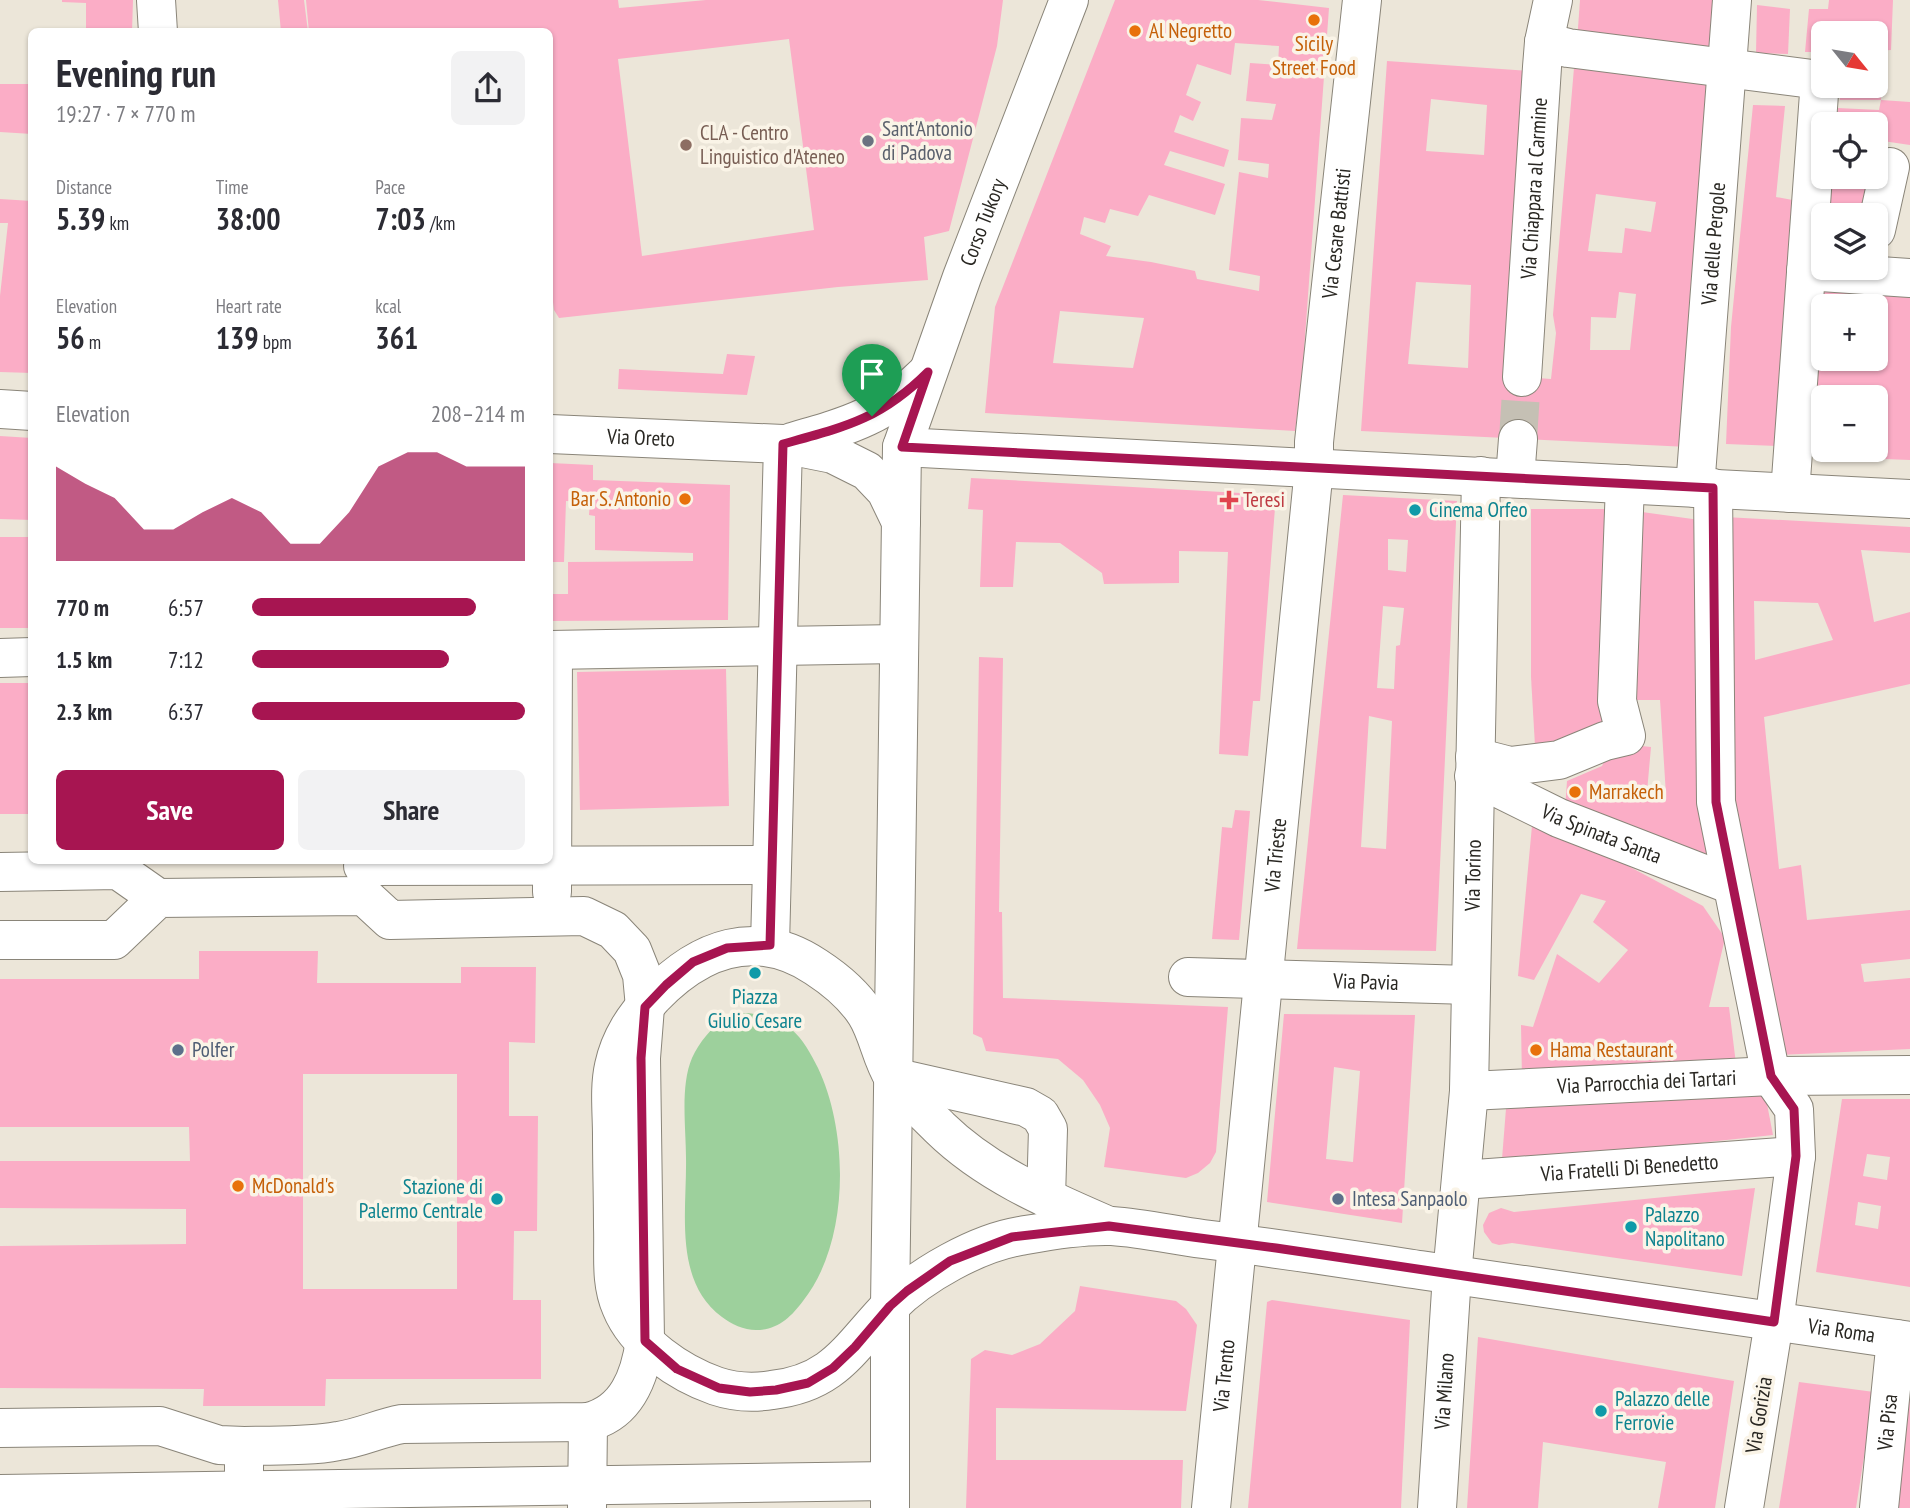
<!DOCTYPE html>
<meta charset="utf-8">
<style>
:root{--surface:#fff;--page:#f2f2f3;--text:#2b2b33;--muted:#7c7c81;--accent:#a71551}
body{margin:0;font-family:"PT Sans Narrow",sans-serif;background:var(--page);color:var(--text);height:100vh;display:flex;flex-direction:column;font-size:26px;white-space:nowrap}
*{box-sizing:border-box;margin:0}
p{font-size:23px;color:var(--muted)}
.icon{flex:none;width:38px;height:38px;fill:none;stroke:currentColor;stroke-width:2;stroke-linecap:round;stroke-linejoin:round}
.map{position:relative;flex:1;overflow:hidden}
.sheet{position:absolute;left:28px;top:28px;width:525px;height:836px;display:flex;flex-direction:column;background:var(--surface);border-radius:10px;box-shadow:0 2px 5px #0004}
.sheet>*{flex:none}
.needle{width:46px;rotate:120deg}
.buttons{position:absolute;left:1811px;top:21px;display:grid;gap:14px}
.buttons a{display:grid;place-items:center;width:77px;height:77px;border-radius:10px;background:var(--surface);box-shadow:0 2px 5px #0004;font-size:35px}
.pin{position:absolute;display:grid;place-items:center;width:60px;height:60px;color:#fff;margin:-72px -30px;border-radius:50% 50% 50% 0;rotate:-45deg;box-shadow:0 0 7px #0007}
.pin .icon{rotate:45deg}
.round{display:grid;place-items:center;flex:none;width:74px;height:74px;border-radius:10px;background:var(--page)}
.overview{display:flex;align-items:center;justify-content:space-between;height:119px;padding:0 28px}
h1{font-size:38px;font-weight:700;line-height:52px}
.metrics{display:grid;grid-template-columns:repeat(3,1fr);gap:10px;height:119px;padding:7px 28px}
.metrics div{display:grid;align-content:center}
.metrics b{font-size:30px;font-weight:700}
.metrics small{font-size:19px;font-weight:400}
.metrics p{font-size:19px}
.chart{height:196px;padding:14px 28px}
.chart p{display:flex;justify-content:space-between}
.chart svg{width:100%;height:126px;margin-top:7px;fill:var(--accent);opacity:.7}
.cta{display:flex;gap:14px;margin-top:auto;padding:14px 28px}
.cta a{flex:1;height:80px;border-radius:10px;background:var(--accent);color:#fff;font-size:28px;font-weight:700;line-height:80px;text-align:center}
.cta a+a{background:var(--page);color:var(--text)}
ul{padding:0 28px;list-style:none;font-size:23px}
li{display:grid;grid-template-columns:112px 84px 1fr;align-items:center;height:52px}
li i{height:18px;border-radius:9px;background:var(--accent)}
.map>svg:first-child{display:block}
.green{fill:#9dd09c}
.building{fill:#fbadc6;fill-rule:evenodd}
.lines{fill:none;stroke-linecap:round;stroke-linejoin:round}
.minor-tunnel{stroke:#c5c0b4;stroke-width:38;stroke-dasharray:38 19;stroke-linecap:butt}
.minor-casing{stroke:#8a8579;stroke-width:40}
.minor{stroke:#fff;stroke-width:38}
.route-casing{stroke:#fff;stroke-width:14}
.route{stroke:#a71551;stroke-width:9}
.food-dot{fill:#e8710a;stroke:#faf4e7;stroke-width:2.5}
.worship-dot{fill:#6b7280;stroke:#faf4e7;stroke-width:2.5}
.education-dot{fill:#8d6e63;stroke:#faf4e7;stroke-width:2.5}
.health-dot{fill:#e0444e;stroke:#faf4e7;stroke-width:2.5}
.culture-dot{fill:#0f9aa8;stroke:#faf4e7;stroke-width:2.5}
.service-dot{fill:#5c6f8a;stroke:#faf4e7;stroke-width:2.5}
.labels{text-anchor:middle;stroke-width:7;stroke-linejoin:round;paint-order:stroke}
.food-label{font-size:21px;fill:#c56008;stroke:#faf4e7;text-anchor:start}
.worship-label{font-size:21px;fill:#5b616d;stroke:#faf4e7;text-anchor:start}
.education-label{font-size:21px;fill:#785e54;stroke:#faf4e7;text-anchor:start}
.street-label{font-size:21px;fill:#292722;stroke:#faf4e7}
.health-label{font-size:21px;fill:#be3a42;stroke:#faf4e7;text-anchor:start}
.culture-label{font-size:21px;fill:#0d838f;stroke:#faf4e7;text-anchor:start}
.service-label{font-size:21px;fill:#4e5e75;stroke:#faf4e7;text-anchor:start}
</style>
<div class="map">
<svg width="1910" height="1508" viewBox="0 0 1910 1508">
<rect width="100%" height="100%" fill="#ece6d9"/>
<path class="green" d="M 747,1013 C 763,1015 777,1019 791,1029 C 803,1039 811,1054 818,1068 C 849,1133 850,1242 803,1301 C 791,1317 778,1330 756,1330 C 744,1330 731,1324 722,1317 C 673,1281 687,1210 686,1158 C 686,1128 680,1086 692,1058 C 699,1043 712,1026 726,1018 C 732,1015 740,1014 747,1013 Z"/>
<g class="building">
<polygon points="62,0 133,0 132,32 86,32 86,3 62,2"/>
<polygon points="278,0 304,0 308,32 281,32"/>
<path d="M 306,0 L 618,0 L 619,8 L 706,0 L 1003,0 L 997,46 L 949,231 L 924,237 L 928,280 L 838,287 L 559,318 L 554,310 L 550,278 L 550,32 L 309,32 ZM 789,39 L 814,230 L 642,256 L 618,59 Z"/>
<path d="M 1115,0 L 1258,0 L 1329,8 L 1302,378 L 1295,431 L 985,413 L 995,307 ZM 1235,43 L 1279,46 L 1278,65 L 1250,63 L 1246,101 L 1276,104 L 1272,120 L 1241,118 L 1238,160 L 1269,164 L 1268,178 L 1239,172 L 1229,270 L 1260,276 L 1259,291 L 1197,279 L 1195,271 L 1151,262 L 1106,256 L 1111,246 L 1080,234 L 1084,217 L 1105,223 L 1110,209 L 1138,216 L 1149,195 L 1215,215 L 1225,184 L 1164,165 L 1170,151 L 1224,167 L 1229,150 L 1174,132 L 1180,115 L 1193,121 L 1201,102 L 1186,95 L 1197,64 L 1231,75 ZM 1060,311 L 1144,318 L 1133,368 L 1053,363 Z"/>
<polygon points="1580,0 1727,0 1723,51 1577,42"/>
<polygon points="1829,0 1893,0 1891,50 1876,51 1876,33 1824,33 1824,52 1805,52 1809,9 1828,9"/>
<polygon points="1757,5 1790,9 1788,54 1756,53"/>
<path d="M 1575,56 L 1720,70 L 1688,447 L 1361,431 L 1387,61 L 1529,71 L 1512,376 L 1551,379 L 1556,333 L 1553,315 ZM 1431,99 L 1487,105 L 1484,155 L 1426,151 ZM 1596,194 L 1656,202 L 1651,232 L 1625,228 L 1622,253 L 1588,251 ZM 1416,282 L 1471,285 L 1468,368 L 1408,364 ZM 1619,292 L 1636,294 L 1630,350 L 1590,350 L 1591,317 L 1616,318 Z"/>
<polygon points="1882,70 1881,100 1840,100 1839,86 1876,86 1876,71"/>
<polygon points="0,84 32,84 32,134 0,132"/>
<polygon points="1881,100 1910,102 1910,145 1876,140 1876,124 1837,124 1838,108 1879,110"/>
<polygon points="1753,105 1785,106 1776,197 1803,202 1777,446 1726,444 1731,327"/>
<polygon points="1831,177 1870,177 1873,215 1827,215"/>
<polygon points="0,199 32,201 32,373 0,372 0,296 8,223 0,223"/>
<path d="M 1821,282 L 1910,286 L 1910,460 L 1806,456 ZM 1824,306 L 1876,306 L 1876,359 L 1824,359 ZM 1824,397 L 1876,397 L 1876,450 L 1824,450 Z"/>
<polygon points="727,354 755,356 747,395 618,389 619,369 723,374"/>
<polygon points="0,436 32,438 32,520 0,519"/>
<polygon points="550,463 593,465 593,480 730,485 728,620 550,621 550,594 568,594 568,562 693,561 693,553 595,550 595,516 589,515 590,502 566,501 564,562 552,562 552,582 550,582"/>
<polygon points="971,478 1276,495 1260,701 1253,701 1248,756 1219,754 1228,552 1179,551 1179,583 1104,584 1102,573 1060,543 1016,542 1013,587 980,587 983,510 968,509"/>
<path d="M 1343,495 L 1457,501 L 1436,951 L 1297,949 ZM 1388,539 L 1408,540 L 1406,572 L 1388,570 ZM 1383,606 L 1404,608 L 1400,645 L 1396,646 L 1394,689 L 1377,688 ZM 1369,716 L 1392,721 L 1386,849 L 1361,847 Z"/>
<polygon points="1531,509 1609,509 1616,725 1535,746 1531,677"/>
<polygon points="1642,512 1707,521 1707,858 1565,809 1567,781 1602,766 1613,743 1651,747 1647,792 1666,795 1660,700 1621,700"/>
<path d="M 1725,517 L 1910,527 L 1910,553 L 1861,550 L 1874,622 L 1910,612 L 1910,684 L 1764,717 L 1779,869 L 1801,865 L 1807,920 L 1910,910 L 1910,959 L 1861,964 L 1864,982 L 1910,978 L 1910,1049 L 1779,1055 L 1742,872 L 1723,660 ZM 1754,601 L 1818,603 L 1833,640 L 1755,660 Z"/>
<rect x="0" y="537" width="32" height="91"/>
<polygon points="979,657 1003,658 999,912 1002,912 1003,998 1228,1007 1216,1152 1210,1163 1198,1173 1186,1178 1104,1167 1110,1128 1100,1105 1083,1080 1058,1059 986,1051 982,1038 973,1034"/>
<polygon points="726,669 729,806 580,810 577,672"/>
<rect x="0" y="683" width="32" height="131"/>
<polygon points="1235,810 1250,811 1239,940 1212,939 1222,827 1232,828"/>
<polygon points="1533,815 1703,906 1725,938 1709,1007 1729,1007 1736,1064 1522,1080 1521,1025 1533,1027 1557,954 1599,983 1628,950 1593,922 1606,901 1581,894 1534,980 1518,976"/>
<path d="M 199,951 L 318,951 L 317,983 L 461,983 L 461,967 L 536,967 L 535,1043 L 509,1042 L 509,1116 L 538,1116 L 537,1231 L 514,1231 L 513,1300 L 541,1300 L 541,1379 L 326,1379 L 325,1406 L 203,1406 L 204,1389 L 0,1388 L 0,1246 L 186,1244 L 186,1209 L 0,1208 L 0,1161 L 190,1161 L 189,1127 L 0,1127 L 0,979 L 199,979 ZM 303,1074 L 457,1074 L 457,1289 L 303,1289 Z"/>
<path d="M 1284,1014 L 1415,1015 L 1402,1223 L 1267,1202 ZM 1334,1067 L 1360,1071 L 1353,1162 L 1326,1159 Z"/>
<polygon points="1762,1078 1773,1135 1643,1149 1502,1159 1507,1096"/>
<path d="M 1842,1099 L 1910,1099 L 1910,1287 L 1816,1272 ZM 1867,1154 L 1890,1157 L 1887,1180 L 1863,1176 ZM 1858,1202 L 1881,1206 L 1878,1229 L 1855,1225 Z"/>
<polygon points="1755,1188 1742,1276 1512,1243 1499,1245 1492,1243 1484,1232 1483,1225 1489,1213 1501,1208 1514,1212"/>
<polygon points="1080,1286 1176,1301 1186,1309 1197,1325 1186,1411 996,1408 996,1460 1183,1460 1181,1508 966,1508 971,1359 985,1350 1012,1355 1040,1344 1075,1311"/>
<polygon points="1272,1300 1410,1320 1401,1508 1248,1508 1267,1302"/>
<polygon points="1478,1337 1734,1381 1715,1508 1658,1508 1666,1462 1543,1442 1538,1508 1467,1508"/>
<polygon points="1799,1382 1874,1392 1856,1508 1779,1508"/>
<polygon points="1904,1395 1910,1396 1910,1508 1898,1508"/>
</g>
<g class="lines">
<polyline class="minor-tunnel" points="1518,439 1522,377"/>
<defs>
<g id="minor">
<polyline points="156,0 158,32"/>
<polyline points="1544,42 1568,48 1820,80 1790,493"/>
<polyline points="1876,230 1890,167"/>
<polyline points="1806,271 1910,278"/>
<path id="s1" d="M 1522,377 L 1542,67 L 1544,42 L 1553,0"/>
<polyline points="0,409 32,411"/>
<path id="s2" d="M 550,434 L 783,444 L 833,454 L 867,471 L 886,491 L 901,522"/>
<path d="M 792,442 C 851,425 884,416 928,372"/>
<polyline points="902,447 1910,499"/>
<polyline points="1515,478 1518,439"/>
<path id="s3" d="M 1695,488 L 1732,0"/>
<polyline points="1713,488 1716,802 1771,1076 1794,1109 1796,1156 1774,1322 1744,1508"/>
<polyline points="550,650 899,644"/>
<polyline points="0,658 32,657"/>
<polyline points="1475,757 1510,766 1559,760 1605,741 1626,736 1617,701 1625,484"/>
<path id="s4" d="M 1474,776 L 1559,818 L 1732,885"/>
<polyline points="363,866 771,865"/>
<polyline points="0,872 118,870 158,898"/>
<polyline points="552,892 553,650"/>
<path d="M 0,940 L 114,940 L 158,898 L 364,896 L 390,920 L 584,916 L 613,930 L 632,950 L 642,975 L 645,1007 L 641,1058 L 645,1341 C 640,1376 627,1413 588,1422 L 402,1424 C 380,1428 360,1438 338,1441 C 307,1447 275,1445 244,1446 L 244,1508"/>
<polyline points="770,945 783,444"/>
<path id="s5" d="M 1188,977 L 1470,985"/>
<polyline points="893,1077 1026,1107 1040,1115 1048,1129 1046,1198"/>
<path id="s6" d="M 1469,1091 L 1771,1076 L 1910,1075"/>
<path id="s7" d="M 1462,1180 L 1796,1156"/>
<path id="s8" d="M 1109,1226 C 1049,1200 987,1174 940,1128 C 926,1114 904,1094 893,1077 C 881,1058 878,1033 866,1014 C 853,994 836,980 816,967 C 756,927 700,948 653,997 C 634,1018 620,1038 614,1066 C 609,1088 612,1113 612,1135 C 612,1166 613,1197 613,1227 C 614,1254 610,1282 621,1307 C 636,1344 679,1373 716,1386 C 734,1392 754,1393 772,1390 C 835,1383 850,1347 890,1306 C 920,1275 978,1243 1020,1236 C 1049,1231 1082,1225 1112,1226 C 1142,1228 1173,1235 1203,1239 C 1275,1248 1347,1259 1420,1270 C 1583,1295 1747,1316 1910,1341"/>
<polyline points="0,1428 160,1426 219,1445 244,1446"/>
<polyline points="0,1494 890,1481"/>
<polyline points="587,1508 588,1422"/>
<path id="s9" d="M 890,1508 L 890,1306 L 902,447 L 962,277 L 1069,0"/>
<path id="s10" d="M 1211,1508 L 1314,468 L 1314,442 L 1362,0"/>
<path id="s11" d="M 1437,1508 L 1452,1275 L 1469,1091 L 1481,476"/>
<path id="s12" d="M 1879,1508 L 1896,1339"/>
</g>
</defs>
<use href="#minor" class="minor-casing"/>
<use href="#minor" class="minor"/>
</g>
<g class="lines">
<defs>
<path id="route" d="M 928,372 L 902,447 L 1713,488 L 1716,802 L 1771,1076 L 1794,1109 L 1796,1156 L 1774,1322 L 1276,1248 L 1109,1226 L 1012,1237 L 950,1261 L 907,1291 L 890,1306 L 855,1347 L 833,1368 L 808,1383 L 776,1390 L 750,1392 L 719,1388 L 677,1369 L 645,1341 L 641,1058 L 645,1007 L 666,985 L 693,962 L 727,948 L 770,945 L 783,444 C 845,427 881,419 928,372 Z"/>
</defs>
<use href="#route" class="route-casing"/>
<use href="#route" class="route"/>
</g>
<g class="food-dot">
<circle cx="1314" cy="20" r="7"/>
<circle cx="1135" cy="31" r="7"/>
<circle cx="685" cy="499" r="7"/>
<circle cx="1575" cy="792" r="7"/>
<circle cx="1536" cy="1050" r="7"/>
<circle cx="238" cy="1186" r="7"/>
</g>
<circle class="worship-dot" cx="868" cy="141" r="7"/>
<circle class="education-dot" cx="686" cy="145" r="7"/>
<path class="health-dot" d="M1225.5 489.5h7v7h7v7h-7v7h-7v-7h-7v-7h7z"/>
<g class="culture-dot">
<circle cx="1415" cy="510" r="7"/>
<circle cx="755" cy="973" r="7"/>
<circle cx="497" cy="1199" r="7"/>
<circle cx="1631" cy="1227" r="7"/>
<circle cx="1601" cy="1411" r="7"/>
</g>
<g class="service-dot">
<circle cx="178" cy="1050" r="7"/>
<circle cx="1338" cy="1199" r="7"/>
</g>
<g class="labels">
<g class="food-label">
<text x="1149" y="38">Al Negretto</text>
<text x="1314" y="51" text-anchor="middle">Sicily<tspan x="1314" dy="24">Street Food</tspan></text>
<text x="671" y="506" text-anchor="end">Bar S. Antonio</text>
<text x="1589" y="799">Marrakech</text>
<text x="1550" y="1057">Hama Restaurant</text>
<text x="252" y="1193">McDonald's</text>
</g>
<g class="worship-label">
<text x="882" y="136">Sant'Antonio<tspan x="882" dy="24">di Padova</tspan></text>
</g>
<g class="education-label">
<text x="700" y="140">CLA - Centro<tspan x="700" dy="24">Linguistico d'Ateneo</tspan></text>
</g>
<g class="street-label">
<text dy="7" stroke="none"><textPath href="#s1" startOffset="189">Via Chiappara al Carmine</textPath></text>
<text dy="7" stroke="none"><textPath href="#s9" startOffset="1300">Corso Tukory</textPath></text>
<text dy="7" stroke="none"><textPath href="#s10" startOffset="1281">Via Cesare Battisti</textPath></text>
<text dy="7" stroke="none"><textPath href="#s3" startOffset="245">Via delle Pergole</textPath></text>
<text dy="7" stroke="none"><textPath href="#s2" startOffset="91">Via Oreto</textPath></text>
<text dy="7" stroke="none"><textPath href="#s4" startOffset="140">Via Spinata Santa</textPath></text>
<text dy="7" stroke="none"><textPath href="#s10" startOffset="656">Via Trieste</textPath></text>
<text dy="7" stroke="none"><textPath href="#s11" startOffset="634">Via Torino</textPath></text>
<text dy="7" stroke="none"><textPath href="#s5" startOffset="178">Via Pavia</textPath></text>
<text dy="7" stroke="none"><textPath href="#s6" startOffset="178">Via Parrocchia dei Tartari</textPath></text>
<text dy="7" stroke="none"><textPath href="#s7" startOffset="168">Via Fratelli Di Benedetto</textPath></text>
<text dy="7" stroke="none"><textPath href="#s8" startOffset="2221">Via Roma</textPath></text>
<text dy="7" stroke="none"><textPath href="#s10" startOffset="133">Via Trento</textPath></text>
<text dy="7" stroke="none"><textPath href="#s11" startOffset="117">Via Milano</textPath></text>
<text transform="translate(1759 1415) rotate(-81)" y="7">Via Gorizia</text>
<text dy="7" stroke="none"><textPath href="#s12" startOffset="86">Via Pisa</textPath></text>
</g>
<g class="health-label">
<text x="1243" y="507">Teresi</text>
</g>
<g class="culture-label">
<text x="1429" y="517">Cinema Orfeo</text>
<text x="755" y="1004" text-anchor="middle">Piazza<tspan x="755" dy="24">Giulio Cesare</tspan></text>
<text x="483" y="1194" text-anchor="end">Stazione di<tspan x="483" dy="24">Palermo Centrale</tspan></text>
<text x="1645" y="1222">Palazzo<tspan x="1645" dy="24">Napolitano</tspan></text>
<text x="1615" y="1406">Palazzo delle<tspan x="1615" dy="24">Ferrovie</tspan></text>
</g>
<g class="service-label">
<text x="192" y="1057">Polfer</text>
<text x="1352" y="1206">Intesa Sanpaolo</text>
</g>
</g>
</svg>
<div class="buttons">
<a><svg class="needle" viewBox="-14 -14 28 28"><path d="M0-13l5 13h-10z" fill="#e53935"/><path d="M0 13l5-13h-10z" fill="#7c7c81"/></svg></a>
<a><svg class="icon" aria-label="locate" viewBox="0 0 24 24"><circle cx="12" cy="12" r="6"/><path d="M12 2v4M12 18v4M2 12h4M18 12h4"/></svg></a>
<a><svg class="icon" aria-label="layers" viewBox="0 0 24 24"><path d="M12 4l9 5-9 5-9-5zM3 14l9 5 9-5"/></svg></a>
<a>+</a>
<a>−</a>
</div>
<div class="pin" style="left:872px;top:416px;background:#1e9e55"><svg class="icon" aria-label="arrive" viewBox="0 0 24 24"><path d="M6 21V4h12l-3 4 3 4H6"/></svg></div>
<section class="sheet">
<div class="overview"><div><h1>Evening run</h1><p>19:27 · 7 × 770 m</p></div><a class="round"><svg class="icon" aria-label="share" viewBox="0 0 24 24"><path d="M12 15V3M7 8l5-5 5 5M5 13v7h14v-7"/></svg></a></div>
<div class="metrics">
<div><p>Distance</p><b>5.39<small> km</small></b></div>
<div><p>Time</p><b>38:00</b></div>
<div><p>Pace</p><b>7:03<small> /km</small></b></div>
</div>
<div class="metrics">
<div><p>Elevation</p><b>56<small> m</small></b></div>
<div><p>Heart rate</p><b>139<small> bpm</small></b></div>
<div><p>kcal</p><b>361</b></div>
</div>
<div class="chart"><p><span>Elevation</span>208–214 m</p>
<svg viewBox="0 0 160 44" preserveAspectRatio="none"><path d="M0 44V11L10 17L20 22L30 33L40 33L50 27L60 22L70 27L80 38L90 38L100 27L110 11L120 6L130 6L140 11L150 11L160 11V44z"/></svg>
</div>
<ul>
<li><b>770 m</b>6:57<i style="width:82%"></i></li>
<li><b>1.5 km</b>7:12<i style="width:72%"></i></li>
<li><b>2.3 km</b>6:37<i style="width:100%"></i></li>
</ul>
<div class="cta"><a>Save</a><a>Share</a></div>
</section>
</div>
